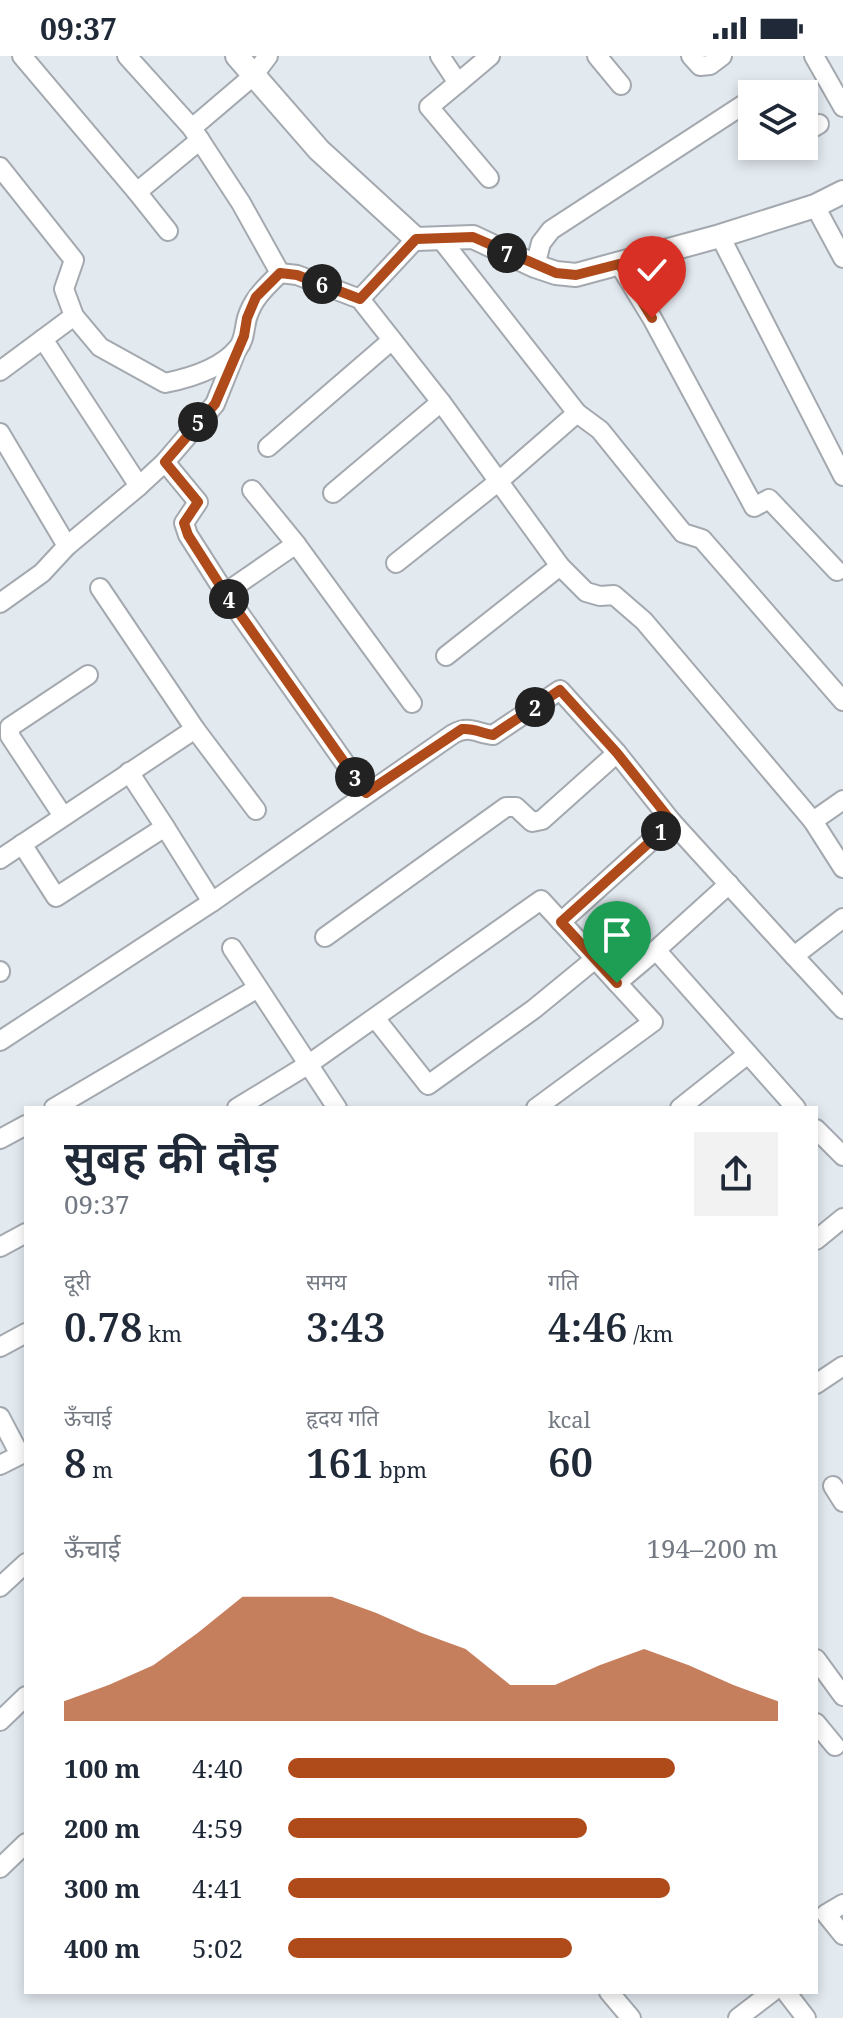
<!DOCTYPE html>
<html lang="hi">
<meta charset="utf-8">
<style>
:root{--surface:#fff;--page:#f2f2f3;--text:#1f2937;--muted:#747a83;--accent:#af4a1a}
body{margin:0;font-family:"Noto Serif","Noto Sans Devanagari",serif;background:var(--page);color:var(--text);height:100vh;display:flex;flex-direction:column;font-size:30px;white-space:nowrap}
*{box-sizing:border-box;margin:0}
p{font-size:26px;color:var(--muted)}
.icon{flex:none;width:44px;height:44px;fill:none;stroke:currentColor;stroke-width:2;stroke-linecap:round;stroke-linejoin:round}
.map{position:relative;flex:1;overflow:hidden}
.details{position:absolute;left:24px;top:1050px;width:794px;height:888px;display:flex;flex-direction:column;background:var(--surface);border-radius:0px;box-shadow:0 4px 12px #0003}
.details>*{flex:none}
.buttons{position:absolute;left:738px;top:24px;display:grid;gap:16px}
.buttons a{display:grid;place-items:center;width:80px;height:80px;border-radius:0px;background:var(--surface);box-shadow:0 4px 12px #0003;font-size:40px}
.pin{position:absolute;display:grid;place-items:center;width:68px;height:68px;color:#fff;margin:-82px -34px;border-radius:50% 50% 50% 0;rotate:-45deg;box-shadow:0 0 8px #0007}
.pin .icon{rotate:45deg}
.km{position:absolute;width:40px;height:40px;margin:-20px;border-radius:50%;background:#222;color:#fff;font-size:22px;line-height:40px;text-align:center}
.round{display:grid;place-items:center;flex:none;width:84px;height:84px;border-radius:0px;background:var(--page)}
.headline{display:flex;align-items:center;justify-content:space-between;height:136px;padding:0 40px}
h1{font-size:44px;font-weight:600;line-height:60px}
.metrics{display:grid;grid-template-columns:repeat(3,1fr);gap:12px;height:136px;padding:8px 40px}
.metrics div{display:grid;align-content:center}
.metrics b{font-size:40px;font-weight:600}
.metrics small{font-size:22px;font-weight:400}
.metrics p{font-size:22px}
.chart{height:224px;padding:16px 40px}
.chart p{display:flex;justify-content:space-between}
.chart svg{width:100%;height:144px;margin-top:8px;fill:var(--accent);opacity:.7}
ul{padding:0 40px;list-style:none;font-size:26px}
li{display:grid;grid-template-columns:128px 96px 1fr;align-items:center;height:60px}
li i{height:20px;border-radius:10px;background:var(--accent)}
.status{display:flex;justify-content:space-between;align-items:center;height:56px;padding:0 40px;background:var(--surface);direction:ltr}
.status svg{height:22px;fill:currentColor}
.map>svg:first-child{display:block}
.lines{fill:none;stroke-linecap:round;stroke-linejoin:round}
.minor-casing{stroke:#a3a9af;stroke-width:22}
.tertiary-casing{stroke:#a3a9af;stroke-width:26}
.minor{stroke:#fff;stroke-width:18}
.tertiary{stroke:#fff;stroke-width:22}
.route-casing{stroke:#fff;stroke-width:16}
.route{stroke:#af4a1a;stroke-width:10}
</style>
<div class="status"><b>09:37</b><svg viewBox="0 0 49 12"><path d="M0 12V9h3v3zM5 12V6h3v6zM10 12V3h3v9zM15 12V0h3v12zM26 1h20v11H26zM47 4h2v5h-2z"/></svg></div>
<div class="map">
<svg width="843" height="1962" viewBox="0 0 843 1962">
<rect width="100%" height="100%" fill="#e2e9ef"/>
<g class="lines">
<defs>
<g id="minor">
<polyline points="22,0 137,136 200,84"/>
<polyline points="127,0 192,72 253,20 268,0"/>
<polyline points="440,0 458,27 490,0"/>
<polyline points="597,0 621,29"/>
<polyline points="691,0 700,10 710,9 722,0"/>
<polyline points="814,0 843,51"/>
<polyline points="458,27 429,51 489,122"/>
<polyline points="192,72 241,147 280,217 297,219 360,243 441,346 560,510 586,536 600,540 614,539 644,565 813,765 843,812"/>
<polyline points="804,77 819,68"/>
<path d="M 0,111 L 74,204 L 64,233 L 74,260 L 100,291 L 165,327 C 190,322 221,313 238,292 C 245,283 244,273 247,262 C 253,242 266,231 280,217"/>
<polyline points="137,136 168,175"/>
<polyline points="815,150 843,202"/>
<polyline points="720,180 843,420"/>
<polyline points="440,182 577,357 600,374 683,477 702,483 843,645"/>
<polyline points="619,208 652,262 754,451 769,443 837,515"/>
<polyline points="535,210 541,187 551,174 752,43"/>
<polyline points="360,243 416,183"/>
<polyline points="0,315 74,260"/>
<polyline points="0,377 67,490"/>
<polyline points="268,391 392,284"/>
<polyline points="165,406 215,348 237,293"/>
<polyline points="139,430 165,406 198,446 184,467 188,479 225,537 366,737"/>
<polyline points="252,434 296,488 412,647"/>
<polyline points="333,437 441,346"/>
<polyline points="396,507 499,425 577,357"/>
<polyline points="100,532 195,673"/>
<polyline points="225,537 296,488"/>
<polyline points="0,547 42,517 67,490 139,430 43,283"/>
<polyline points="446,600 560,510"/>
<polyline points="63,760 10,680 10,671 88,619"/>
<polyline points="813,765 843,744"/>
<polyline points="165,771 212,846"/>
<polyline points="22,788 56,841 165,771 129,716"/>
<polyline points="0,803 195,673 256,754"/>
<polyline points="729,828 656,894 796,1052"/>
<polyline points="843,862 794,900 843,953"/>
<polyline points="561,866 672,766"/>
<polyline points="325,881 506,751 516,751 532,766 542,764 617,697"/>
<polyline points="232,892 337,1052"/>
<polyline points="0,915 0,916"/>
<polyline points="617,927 656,894"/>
<polyline points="375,962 428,1029 534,953 595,903"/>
<path d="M 0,985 L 212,846 L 453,678 C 469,669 476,677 493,679 L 560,634 L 617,697 L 672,766 L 794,900"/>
<polyline points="54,1052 258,932"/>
<polyline points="237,1052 309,1008 541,844 653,966 536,1052"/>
<polyline points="680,1052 748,998"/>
<polyline points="816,1073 843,1100"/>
<polyline points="0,1083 26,1069"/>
<polyline points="816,1184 843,1162"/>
<polyline points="0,1191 26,1177"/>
<polyline points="0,1291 26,1277"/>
<polyline points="816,1328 843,1310"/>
<polyline points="0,1361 20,1399 0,1409"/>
<polyline points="833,1430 843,1446"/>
<polyline points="0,1531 26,1507"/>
<polyline points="816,1603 843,1640"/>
<polyline points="0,1665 26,1640"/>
<polyline points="816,1667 835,1690"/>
<polyline points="0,1812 26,1787"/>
<polyline points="843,1848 826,1858 843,1879"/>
<polyline points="609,1936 631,1962"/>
<polyline points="786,1936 806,1962"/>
<polyline points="738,1962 772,1936"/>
</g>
<polyline id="tertiary" points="237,0 319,94 416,183 473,181 535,210 556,217 576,219 720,180 815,150 843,136"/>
</defs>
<use href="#minor" class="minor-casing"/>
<use href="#tertiary" class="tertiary-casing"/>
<use href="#minor" class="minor"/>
<use href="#tertiary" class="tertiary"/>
</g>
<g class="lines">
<defs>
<path id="route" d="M 617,927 L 561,866 L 672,766 L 617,697 L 560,634 L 493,679 C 481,677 474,672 462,673 L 366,737 L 225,537 L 188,479 L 184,467 L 198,446 L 165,406 L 215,348 L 244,280 L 247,262 L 256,241 L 280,217 L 297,219 L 360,243 L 416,183 L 473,181 L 556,217 L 576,219 L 619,208 L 652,262"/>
</defs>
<use href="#route" class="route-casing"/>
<use href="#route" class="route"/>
</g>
</svg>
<div class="buttons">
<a><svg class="icon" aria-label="layers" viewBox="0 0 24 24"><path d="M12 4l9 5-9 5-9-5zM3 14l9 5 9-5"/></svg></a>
</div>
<div class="pin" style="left:617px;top:927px;background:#1e9e55"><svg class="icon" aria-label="arrive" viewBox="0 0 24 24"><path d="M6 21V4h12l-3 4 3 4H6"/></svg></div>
<div class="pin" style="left:652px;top:262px;background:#d93025"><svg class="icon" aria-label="check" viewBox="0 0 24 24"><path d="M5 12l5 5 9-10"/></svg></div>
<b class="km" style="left:661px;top:775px">1</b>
<b class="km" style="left:535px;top:651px">2</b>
<b class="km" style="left:355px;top:721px">3</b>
<b class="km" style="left:229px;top:543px">4</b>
<b class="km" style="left:198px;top:366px">5</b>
<b class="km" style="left:322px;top:228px">6</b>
<b class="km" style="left:507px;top:197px">7</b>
<section class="details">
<div class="headline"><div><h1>सुबह की दौड़</h1><p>09:37</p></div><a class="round"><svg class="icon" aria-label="share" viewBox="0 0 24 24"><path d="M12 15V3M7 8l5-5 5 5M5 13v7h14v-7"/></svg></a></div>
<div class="metrics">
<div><p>दूरी</p><b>0.78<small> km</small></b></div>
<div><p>समय</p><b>3:43</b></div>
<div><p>गति</p><b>4:46<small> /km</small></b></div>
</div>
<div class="metrics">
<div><p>ऊँचाई</p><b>8<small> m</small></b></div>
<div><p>हृदय गति</p><b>161<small> bpm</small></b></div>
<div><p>kcal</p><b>60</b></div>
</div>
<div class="chart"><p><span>ऊँचाई</span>194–200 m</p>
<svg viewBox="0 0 160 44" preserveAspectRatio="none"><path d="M0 44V38L10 33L20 27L30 17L40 6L50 6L60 6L70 11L80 17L90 22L100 33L110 33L120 27L130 22L140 27L150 33L160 38V44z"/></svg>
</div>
<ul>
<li><b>100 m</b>4:40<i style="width:79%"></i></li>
<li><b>200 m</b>4:59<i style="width:61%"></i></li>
<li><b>300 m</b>4:41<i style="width:78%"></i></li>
<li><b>400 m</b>5:02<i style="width:58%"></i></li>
</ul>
</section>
</div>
